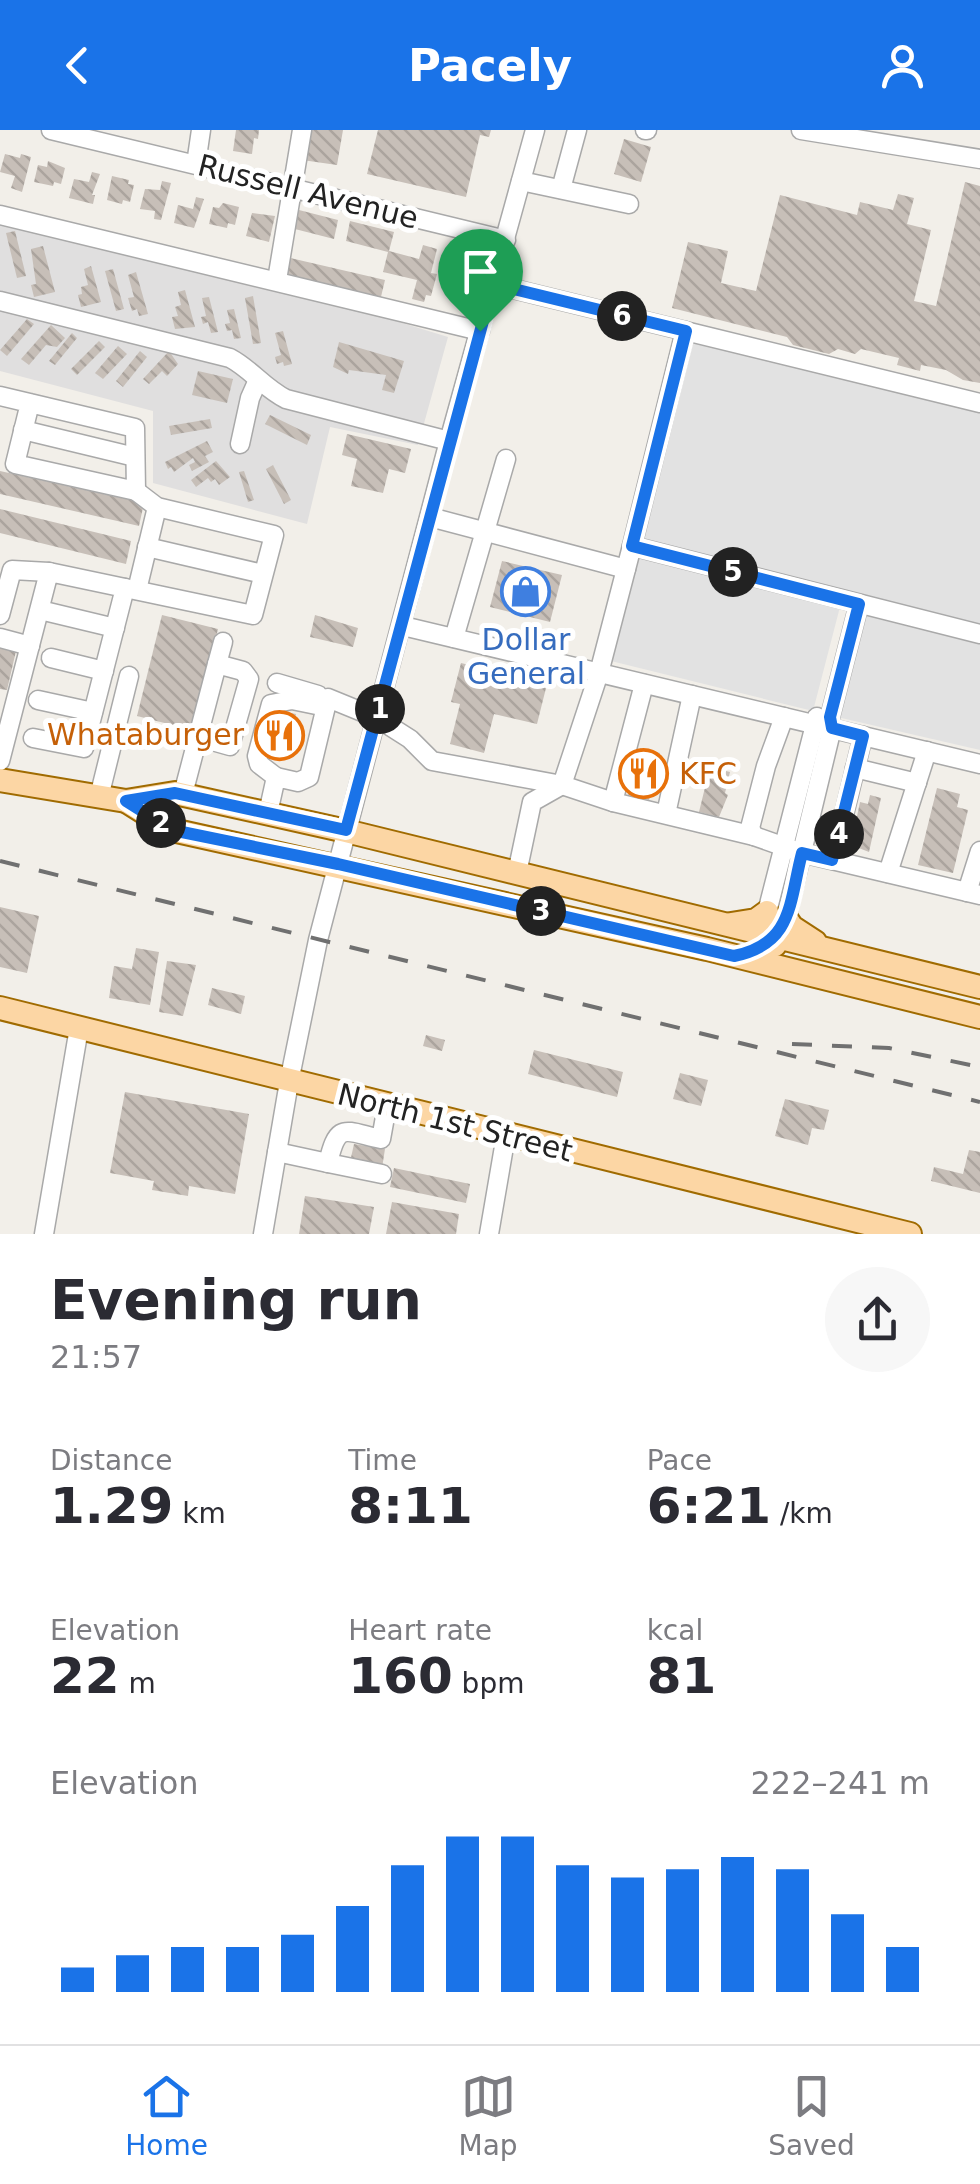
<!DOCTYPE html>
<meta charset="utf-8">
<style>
:root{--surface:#fff;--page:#f7f7f7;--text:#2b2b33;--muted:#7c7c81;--line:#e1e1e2;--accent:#1a73e8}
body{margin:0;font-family:"DejaVu Sans",sans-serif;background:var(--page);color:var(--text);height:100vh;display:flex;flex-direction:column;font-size:38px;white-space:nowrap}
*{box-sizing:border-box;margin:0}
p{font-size:32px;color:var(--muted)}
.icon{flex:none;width:55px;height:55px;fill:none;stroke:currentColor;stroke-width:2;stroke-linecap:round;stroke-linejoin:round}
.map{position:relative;height:1104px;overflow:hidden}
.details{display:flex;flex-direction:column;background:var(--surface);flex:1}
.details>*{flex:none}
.pin{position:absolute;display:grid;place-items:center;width:85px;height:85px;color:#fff;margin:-102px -42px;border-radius:50% 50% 50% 0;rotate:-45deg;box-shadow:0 0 10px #0007}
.pin .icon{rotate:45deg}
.km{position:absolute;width:50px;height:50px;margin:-25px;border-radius:50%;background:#222;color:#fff;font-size:28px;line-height:50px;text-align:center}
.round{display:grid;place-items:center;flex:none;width:105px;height:105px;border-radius:52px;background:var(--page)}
.overview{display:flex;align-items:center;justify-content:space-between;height:170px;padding:0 50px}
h1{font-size:55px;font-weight:700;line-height:75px}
.metrics{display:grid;grid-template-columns:repeat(3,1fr);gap:15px;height:170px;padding:10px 50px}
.metrics div{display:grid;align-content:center}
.metrics b{font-size:50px;font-weight:700}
.metrics small{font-size:28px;font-weight:400}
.metrics p{font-size:28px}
.chart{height:280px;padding:20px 50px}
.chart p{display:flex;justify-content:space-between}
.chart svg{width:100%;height:180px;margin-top:10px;stroke:var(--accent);stroke-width:6}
header{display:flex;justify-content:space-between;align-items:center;height:130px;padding:0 50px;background:var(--accent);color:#fff;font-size:45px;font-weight:700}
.tab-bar{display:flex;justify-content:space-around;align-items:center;height:140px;border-top:2px solid var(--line);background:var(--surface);font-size:28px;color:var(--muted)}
.tab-bar a{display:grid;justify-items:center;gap:5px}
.tab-bar .current{color:var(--accent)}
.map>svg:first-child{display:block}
.residential{fill:#e0dfdf}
.parking{fill:#e2e2e2}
.building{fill:url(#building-back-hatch)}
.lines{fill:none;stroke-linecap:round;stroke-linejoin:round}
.minor-casing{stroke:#a9a9a9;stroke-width:21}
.major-casing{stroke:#a06b00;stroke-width:26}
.minor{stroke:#fff;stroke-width:18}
.major{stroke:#fcd6a4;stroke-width:22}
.rail{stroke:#707070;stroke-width:4;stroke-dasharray:20 20;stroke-linecap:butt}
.route-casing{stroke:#fff;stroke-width:20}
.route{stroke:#1a73e8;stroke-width:12}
.labels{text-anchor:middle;stroke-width:10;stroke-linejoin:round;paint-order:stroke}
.street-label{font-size:30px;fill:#222;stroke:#fff}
.shop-label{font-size:30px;fill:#366cbe;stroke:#fff}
.food-label{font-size:30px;fill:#c56008;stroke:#fff;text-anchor:end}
</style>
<header><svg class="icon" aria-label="back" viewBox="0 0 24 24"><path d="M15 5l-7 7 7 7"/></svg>Pacely<svg class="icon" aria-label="person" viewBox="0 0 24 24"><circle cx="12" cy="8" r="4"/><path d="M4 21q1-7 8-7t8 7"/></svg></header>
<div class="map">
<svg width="980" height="1104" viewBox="0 0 980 1104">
<defs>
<pattern id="building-back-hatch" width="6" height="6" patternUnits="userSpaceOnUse" patternTransform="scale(2.5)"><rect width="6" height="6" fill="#c7bfb8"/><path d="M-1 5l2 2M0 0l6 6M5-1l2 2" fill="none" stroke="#aba49e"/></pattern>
</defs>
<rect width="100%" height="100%" fill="#f2efe9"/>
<polygon class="residential" points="0,92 334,172 448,207 418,315 330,297 307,394 153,353 153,281 0,241"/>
<g class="parking">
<polygon points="682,195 980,269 980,508 841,473 813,581 611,531 639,427 769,457 626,420"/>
<polygon points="864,484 980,513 980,620 837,587"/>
</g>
<g class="building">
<polygon points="236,0 259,0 258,9 254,8 252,24 233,21"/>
<polygon points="307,0 343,0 337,35 302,30"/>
<polygon points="378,0 491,0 489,7 480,5 466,67 367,44"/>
<polygon points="624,9 651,17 641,52 614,44"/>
<polygon points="5,24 20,28 21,24 31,27 22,62 11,58 15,46 0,42"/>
<polygon points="48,31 65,38 61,54 54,52 53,56 34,52 38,35 47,37"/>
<polygon points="92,42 100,44 92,65 95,65 93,74 69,68 74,49 89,52"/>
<polygon points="112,46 129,50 128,54 134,55 130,72 123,70 122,74 107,70"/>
<polygon points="162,51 171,53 161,90 154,89 155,81 140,79 145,59 160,60"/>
<polygon points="965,52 980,56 980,253 963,250 946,240 921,235 920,241 897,235 899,228 861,219 855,224 838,219 829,224 793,215 787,207 672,178 688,112 728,121 721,153 756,161 780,65 857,85 860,72 893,80 898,64 914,68 907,94 931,100 914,171 936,176"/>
<polygon points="196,67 204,69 194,98 174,93 178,75 193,79"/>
<polygon points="223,73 239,77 235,95 228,93 227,98 209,94 213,77 219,78"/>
<polygon points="295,79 338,90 334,109 291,98"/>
<polygon points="252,83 275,86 269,112 246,106"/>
<polygon points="350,91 394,102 389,121 419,129 423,115 437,119 431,143 437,144 431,166 426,165 424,172 412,169 417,150 383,142 388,122 346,111"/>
<polygon points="15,101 26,146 17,148 6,103"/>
<polygon points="43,116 55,162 34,167 31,155 36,154 31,119"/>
<polygon points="286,127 385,150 380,171 282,147"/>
<polygon points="91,136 101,172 81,177 78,165 82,164 81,157 88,155 84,139"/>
<polygon points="113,139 124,179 116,181 105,141"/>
<polygon points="136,142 148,184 139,186 137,179 132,181 128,168 134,167 128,145"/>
<polygon points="185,160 195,197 175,199 172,187 178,186 175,177 181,175 178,162"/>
<polygon points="253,166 261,213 253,214 245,168"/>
<polygon points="209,167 218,202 211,203 208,192 203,194 201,187 206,186 202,168"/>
<polygon points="234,179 241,208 234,209 232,200 227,201 225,194 230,193 227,180"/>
<polygon points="27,189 34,194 7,226 0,220"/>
<polygon points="51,195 65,208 57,217 46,215 29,235 21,229"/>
<polygon points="283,201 292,234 284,236 283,232 277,234 275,227 281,225 275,203"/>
<polygon points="72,203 77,208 55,235 49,231"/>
<polygon points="99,211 105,217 77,245 71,239"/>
<polygon points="339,212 404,231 394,263 382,260 386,245 349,240 348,244 333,237"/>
<polygon points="118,216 127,224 103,249 95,243"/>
<polygon points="140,221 147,227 123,257 116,251"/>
<polygon points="169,221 178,234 167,246 162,241 149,254 143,249"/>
<polygon points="198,241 233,249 227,273 192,265"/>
<polygon points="270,285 311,305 307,315 265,294"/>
<polygon points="210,289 212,298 171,305 169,296"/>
<polygon points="347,304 411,319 405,343 389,339 383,363 351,356 357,329 342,325"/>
<polygon points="207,311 213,322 205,326 209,332 192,341 189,335 195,332 193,328 174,342 171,337 168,339 165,332"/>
<polygon points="216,331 230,347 219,355 215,349 211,352 208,348 196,357 191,350"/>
<polygon points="273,335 291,370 284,374 266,339"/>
<polygon points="0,341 144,373 139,396 0,364"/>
<polygon points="244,341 254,370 248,372 239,342"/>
<polygon points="0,379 131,411 126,434 0,403"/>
<polygon points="502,431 562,445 550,492 490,477"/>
<polygon points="162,485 218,499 192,600 137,586"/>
<polygon points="315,485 358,498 353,517 310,507"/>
<polygon points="0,518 16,521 7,560 0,559"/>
<polygon points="461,533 547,554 537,594 494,584 484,623 450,614 460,574 451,572"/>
<polygon points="272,579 296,584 285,630 261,625"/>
<polygon points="640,618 660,623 649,670 628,665"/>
<polygon points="710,637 730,642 725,663 728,665 719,687 699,682"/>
<polygon points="937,658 960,664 957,677 968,680 953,743 918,735"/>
<polygon points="870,665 881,668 869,722 851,715 860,672 868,674"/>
<polygon points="0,777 39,786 27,843 0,837"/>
<polygon points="136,818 159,822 150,875 109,868 114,836 132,839"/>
<polygon points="167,831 196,835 183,886 159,882"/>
<polygon points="212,858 245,866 241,884 208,875"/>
<polygon points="426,905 445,910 442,921 423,916"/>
<polygon points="534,920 623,942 617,967 528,944"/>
<polygon points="680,943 708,950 701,976 673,969"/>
<polygon points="125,962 249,984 235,1064 189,1056 188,1066 152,1060 154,1051 110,1043"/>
<polygon points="785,969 829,980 824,1000 812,998 808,1015 775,1006"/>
<polygon points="354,1014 385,1019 382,1038 350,1032"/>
<polygon points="969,1020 980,1022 980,1063 931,1051 934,1037 963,1044"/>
<polygon points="394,1038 470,1054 466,1073 390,1057"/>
<polygon points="305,1066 374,1077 369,1104 299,1104"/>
<polygon points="392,1072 459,1084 456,1104 386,1104"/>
</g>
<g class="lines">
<defs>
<g id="minor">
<polyline points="51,0 506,110"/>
<polyline points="645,0 647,0"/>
<polyline points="801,0 980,29"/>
<polyline points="196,34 201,0"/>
<polyline points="521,51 629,74"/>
<polyline points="561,59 577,0"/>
<polyline points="0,85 480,201"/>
<polyline points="277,150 302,0"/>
<polyline points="493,154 980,273"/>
<path d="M 0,171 L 230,228 C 251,239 264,258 286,269 L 449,311"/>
<polyline points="0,266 135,298 136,361 15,334 30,273"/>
<polyline points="23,300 135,327"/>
<polyline points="240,314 250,268 258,250"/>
<polyline points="430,387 626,439"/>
<polyline points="632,416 685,201"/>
<polyline points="147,417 263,444"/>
<polyline points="125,458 253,485 274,405 157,377 136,361"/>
<polyline points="137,460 157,377"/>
<polyline points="40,480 115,498"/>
<polyline points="0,485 12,440 49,442"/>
<polyline points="403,496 980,634"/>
<polyline points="0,508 30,516"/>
<polyline points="454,508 506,329"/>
<polyline points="51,528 104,541"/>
<polyline points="217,534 223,512"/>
<polyline points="277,553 318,565"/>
<polyline points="38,570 93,582"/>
<polyline points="784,587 766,636 750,698 754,706 802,723 980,765"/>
<polyline points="0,631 49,442 125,458 84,618 33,608"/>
<polyline points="855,638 917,653"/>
<polyline points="276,647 259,634 257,626 271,574 292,570 326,577"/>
<polyline points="183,664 217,534 243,541 249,549 230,616 198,607"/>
<polyline points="99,667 129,546"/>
<polyline points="613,672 644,554"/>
<polyline points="268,683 276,647 298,652 309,647 328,568 377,588 410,609 432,631 562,655 613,672 754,706"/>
<polyline points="666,684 692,565"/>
<polyline points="833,730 863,606"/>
<polyline points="517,743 532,672 562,655 599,543 632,416 980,504"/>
<polyline points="888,743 927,621"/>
<polyline points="967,762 980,721"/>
<polyline points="767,782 817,587"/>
<polyline points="786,788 832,598 830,587 859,474"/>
<polyline points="277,1022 328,1033"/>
<path d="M 382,1044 L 328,1033 C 338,991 344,1001 381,1009 L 387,976"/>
<polyline points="44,1104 79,898"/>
<polyline points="263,1104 289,952 318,810 449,311 535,0"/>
<polyline points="489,1104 506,1005"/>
</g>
<g id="major">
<polyline points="0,650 126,671 175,663 346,701 980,857"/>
<polyline points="126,671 172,700 707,819 980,887"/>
<polyline points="731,794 756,790 767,782 775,815"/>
<polyline points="766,816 778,803 786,788 792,797 815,812"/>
<polyline points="0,878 910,1104"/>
</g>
</defs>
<use href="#minor" class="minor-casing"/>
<use href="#major" class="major-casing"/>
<use href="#minor" class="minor"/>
<use href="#major" class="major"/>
<g class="rail">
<polyline points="0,731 980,972"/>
<polyline points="792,914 889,918 980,937"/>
</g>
</g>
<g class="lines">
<defs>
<path id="route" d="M 493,154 L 686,201 L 632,416 L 859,474 L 830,587 L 832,598 L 863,606 L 832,730 L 802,723 C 789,773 793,814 734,826 L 338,734 L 172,700 L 126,671 L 175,663 L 346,700 Z"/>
</defs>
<use href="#route" class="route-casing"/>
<use href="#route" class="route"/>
</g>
<defs>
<symbol id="shop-ring" viewBox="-11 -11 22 22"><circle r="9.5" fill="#fff" stroke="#3f7fe0" stroke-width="1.5"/><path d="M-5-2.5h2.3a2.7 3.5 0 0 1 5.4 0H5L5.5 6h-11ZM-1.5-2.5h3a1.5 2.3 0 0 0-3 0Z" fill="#3f7fe0"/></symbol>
<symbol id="restaurant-ring" viewBox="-11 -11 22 22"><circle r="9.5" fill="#fff" stroke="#e8710a" stroke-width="1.5"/><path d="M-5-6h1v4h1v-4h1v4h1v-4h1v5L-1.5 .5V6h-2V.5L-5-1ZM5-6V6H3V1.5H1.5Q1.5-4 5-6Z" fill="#e8710a"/></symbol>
</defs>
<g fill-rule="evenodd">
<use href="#shop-ring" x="498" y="434" width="55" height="55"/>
<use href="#restaurant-ring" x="252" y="578" width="55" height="55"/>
<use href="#restaurant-ring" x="616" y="616" width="55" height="55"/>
</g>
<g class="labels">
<g class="street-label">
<text transform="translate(308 62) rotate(14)" y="10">Russell Avenue</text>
<text transform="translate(455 993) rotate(14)" y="10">North 1st Street</text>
</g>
<g class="shop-label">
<text x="526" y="520">Dollar<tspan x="526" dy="34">General</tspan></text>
</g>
<g class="food-label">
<text x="244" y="615">Whataburger</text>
<text x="679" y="654" text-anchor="start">KFC</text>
</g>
</g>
</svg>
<div class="pin" style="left:480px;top:201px;background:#1e9e55"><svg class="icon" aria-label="arrive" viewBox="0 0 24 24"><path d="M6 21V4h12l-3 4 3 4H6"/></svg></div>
<b class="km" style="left:380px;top:579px">1</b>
<b class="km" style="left:161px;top:693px">2</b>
<b class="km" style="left:541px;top:781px">3</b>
<b class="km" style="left:839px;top:704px">4</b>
<b class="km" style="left:733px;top:442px">5</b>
<b class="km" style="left:622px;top:186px">6</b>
</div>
<section class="details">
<div class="overview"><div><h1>Evening run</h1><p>21:57</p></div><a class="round"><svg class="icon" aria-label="share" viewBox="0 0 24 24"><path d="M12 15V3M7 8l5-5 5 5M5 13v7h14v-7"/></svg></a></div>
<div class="metrics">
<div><p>Distance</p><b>1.29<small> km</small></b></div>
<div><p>Time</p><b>8:11</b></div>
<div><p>Pace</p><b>6:21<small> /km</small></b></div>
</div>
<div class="metrics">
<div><p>Elevation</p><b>22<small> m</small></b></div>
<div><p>Heart rate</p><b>160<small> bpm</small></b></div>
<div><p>kcal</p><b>81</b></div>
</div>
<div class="chart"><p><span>Elevation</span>222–241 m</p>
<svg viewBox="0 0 160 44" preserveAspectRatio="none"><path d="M5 44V38M15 44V35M25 44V33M35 44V33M45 44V30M55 44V23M65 44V13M75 44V6M85 44V6M95 44V13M105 44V16M115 44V14M125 44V11M135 44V14M145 44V25M155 44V33"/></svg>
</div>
</section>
<nav class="tab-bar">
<a class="current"><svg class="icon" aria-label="home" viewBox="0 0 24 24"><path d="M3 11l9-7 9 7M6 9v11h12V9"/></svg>Home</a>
<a><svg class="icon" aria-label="map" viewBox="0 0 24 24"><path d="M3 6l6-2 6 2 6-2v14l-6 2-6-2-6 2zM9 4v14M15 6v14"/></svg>Map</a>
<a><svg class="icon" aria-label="saved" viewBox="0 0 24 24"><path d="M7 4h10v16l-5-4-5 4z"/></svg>Saved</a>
</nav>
